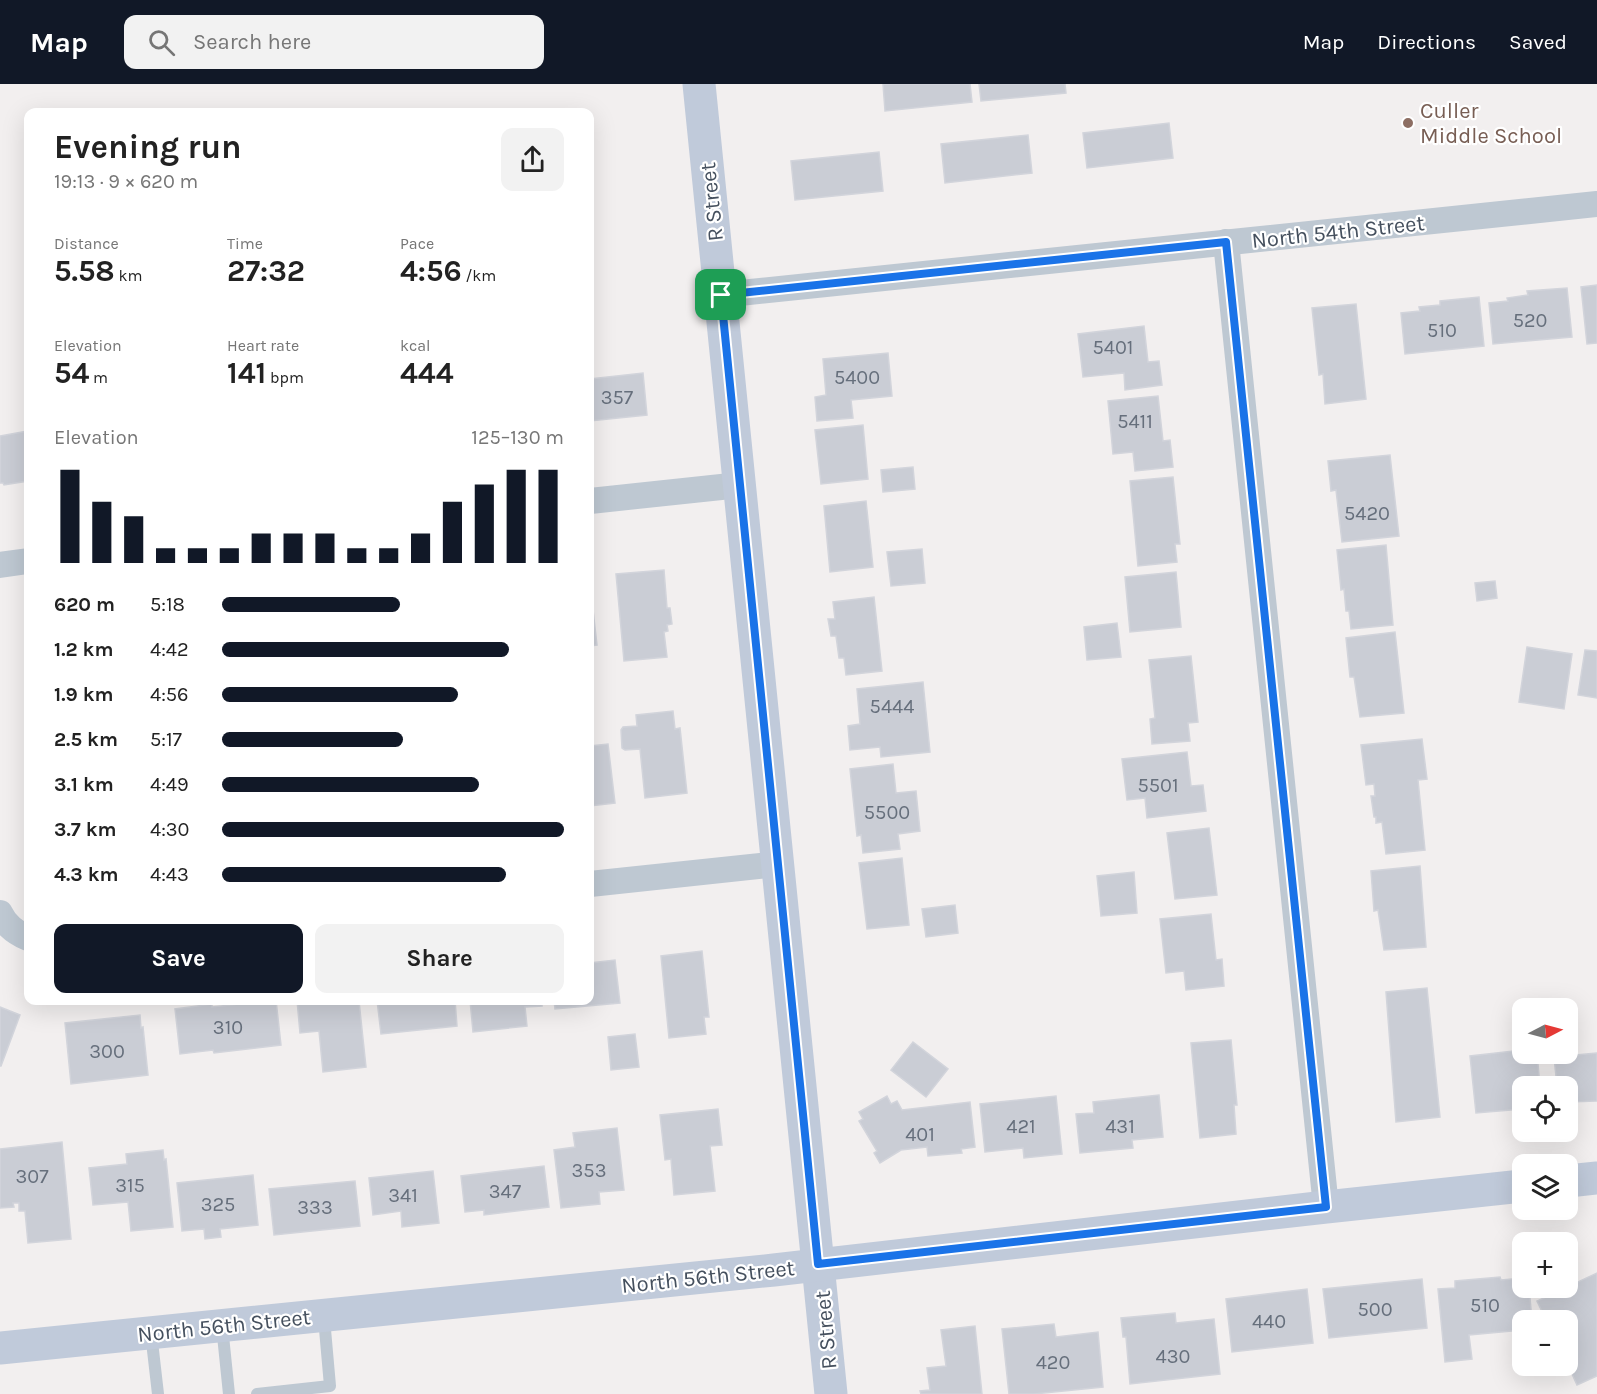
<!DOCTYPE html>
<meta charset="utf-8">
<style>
:root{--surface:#fff;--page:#f2f2f2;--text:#222;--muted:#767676;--accent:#111827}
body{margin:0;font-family:Karla,sans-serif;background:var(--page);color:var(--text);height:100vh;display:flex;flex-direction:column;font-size:22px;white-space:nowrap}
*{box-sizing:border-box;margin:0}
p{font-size:20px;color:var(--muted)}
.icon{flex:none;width:33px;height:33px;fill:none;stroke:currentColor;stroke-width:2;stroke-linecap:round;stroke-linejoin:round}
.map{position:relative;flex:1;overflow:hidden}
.panel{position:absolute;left:24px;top:24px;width:570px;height:897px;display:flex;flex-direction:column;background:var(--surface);border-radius:12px;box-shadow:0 6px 24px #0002}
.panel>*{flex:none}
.needle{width:39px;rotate:84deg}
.buttons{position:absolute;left:1512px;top:914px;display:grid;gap:12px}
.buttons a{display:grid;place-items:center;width:66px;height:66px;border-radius:12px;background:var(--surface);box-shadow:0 6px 24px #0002;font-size:30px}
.pin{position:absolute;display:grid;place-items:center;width:51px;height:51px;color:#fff;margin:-26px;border-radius:12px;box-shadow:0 3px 9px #0006}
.round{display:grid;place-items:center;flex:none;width:63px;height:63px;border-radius:12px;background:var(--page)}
.summary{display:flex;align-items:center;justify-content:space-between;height:102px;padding:0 30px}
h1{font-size:33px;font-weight:700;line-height:45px}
.stats{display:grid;grid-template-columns:repeat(3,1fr);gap:9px;height:102px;padding:6px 30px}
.stats div{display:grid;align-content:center}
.stats b{font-size:30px;font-weight:700}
.stats small{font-size:16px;font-weight:400}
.stats p{font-size:16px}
.chart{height:168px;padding:12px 30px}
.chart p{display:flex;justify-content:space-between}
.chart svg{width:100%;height:108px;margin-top:6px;stroke:var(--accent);stroke-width:6}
.primary-button{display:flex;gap:12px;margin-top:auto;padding:12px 30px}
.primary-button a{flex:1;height:69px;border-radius:12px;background:var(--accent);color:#fff;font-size:24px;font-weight:700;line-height:69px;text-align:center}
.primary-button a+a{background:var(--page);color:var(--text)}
ul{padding:0 30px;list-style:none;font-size:20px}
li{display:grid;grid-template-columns:96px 72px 1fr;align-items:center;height:45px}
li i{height:15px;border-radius:8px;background:var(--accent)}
header{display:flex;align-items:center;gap:36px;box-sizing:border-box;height:84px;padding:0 30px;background:var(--accent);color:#fff}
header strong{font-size:28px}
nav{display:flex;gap:33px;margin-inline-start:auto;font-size:21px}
.search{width:420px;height:54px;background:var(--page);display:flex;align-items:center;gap:15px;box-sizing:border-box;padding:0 21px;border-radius:12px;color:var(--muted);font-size:22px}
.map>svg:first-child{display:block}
.building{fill:#cacdd5;stroke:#d2d4db;stroke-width:1.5}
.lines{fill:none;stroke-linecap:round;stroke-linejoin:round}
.service{stroke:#bec8d2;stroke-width:12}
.minor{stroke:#bec8d2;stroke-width:26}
.secondary{stroke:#c0cada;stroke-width:33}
.route-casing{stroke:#fff;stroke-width:12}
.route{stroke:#1a73e8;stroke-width:8}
.education-dot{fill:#8d6e63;stroke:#fff;stroke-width:2}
.labels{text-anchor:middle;stroke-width:4.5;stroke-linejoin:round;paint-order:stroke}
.number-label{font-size:20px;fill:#666f7c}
.education-label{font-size:22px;fill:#785e54;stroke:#fff;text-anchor:start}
.street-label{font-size:22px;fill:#45505e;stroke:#fff}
</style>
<header>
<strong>Map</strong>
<div class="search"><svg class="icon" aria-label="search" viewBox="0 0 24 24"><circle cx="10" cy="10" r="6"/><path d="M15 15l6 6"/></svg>Search here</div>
<nav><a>Map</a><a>Directions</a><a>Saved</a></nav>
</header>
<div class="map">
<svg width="1597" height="1310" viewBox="0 0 1597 1310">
<rect width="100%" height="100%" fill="#f2efef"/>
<g class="building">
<polygon points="883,0 970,0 972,18 885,27"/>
<polygon points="979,0 1065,0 1066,9 981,17"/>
<polygon points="1169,39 1173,74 1087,84 1083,49"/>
<polygon points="1028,51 1032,89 945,99 941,60"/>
<polygon points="879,68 883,107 795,116 791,77"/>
<polygon points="1597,201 1597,259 1587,260 1581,203"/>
<polygon points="1567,204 1572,253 1493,260 1489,219 1508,217 1507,214 1528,211 1527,207"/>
<polygon points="1479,213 1484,262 1405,270 1401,229 1420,227 1419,223 1440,221 1440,217"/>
<polygon points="1356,220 1366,315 1325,320 1323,290 1319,291 1312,224"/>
<polygon points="1144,242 1148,278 1159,277 1162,301 1125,306 1124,289 1083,293 1078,250"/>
<polygon points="888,269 892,312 851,316 853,334 817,337 815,313 826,311 823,275"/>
<polygon points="643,289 647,331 590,337 590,295"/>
<polygon points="1158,312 1163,357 1170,356 1173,383 1135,387 1133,368 1113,370 1108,317"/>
<polygon points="863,341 868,395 821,400 815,346"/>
<polygon points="28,347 28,397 4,401 3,399 0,399 0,352"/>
<polygon points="1390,371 1399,452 1342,458 1336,406 1331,407 1328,377"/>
<polygon points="913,383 915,405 883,408 881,386"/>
<polygon points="1173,393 1180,460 1175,460 1177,478 1138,482 1130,397"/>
<polygon points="866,417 873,483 830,488 824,422"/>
<polygon points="1386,461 1393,541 1351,545 1349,527 1346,527 1344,505 1341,506 1337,466"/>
<polygon points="922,465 925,499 891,502 887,468"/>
<polygon points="664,486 667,524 670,524 672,540 667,541 668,547 664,548 667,573 624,577 616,490"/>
<polygon points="1176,488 1181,543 1130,548 1125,493"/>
<polygon points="1495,497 1497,514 1477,517 1475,499"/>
<polygon points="590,499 597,561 590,562"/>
<polygon points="874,513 882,587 846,591 844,574 839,574 836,552 831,552 828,535 835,535 833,518"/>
<polygon points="1117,539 1121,573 1087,576 1084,543"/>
<polygon points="1395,548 1404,629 1360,633 1354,593 1350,593 1346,554"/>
<polygon points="1527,563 1572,570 1564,625 1519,618"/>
<polygon points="1585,566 1597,567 1597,614 1578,611"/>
<polygon points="1191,572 1198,638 1188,639 1190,657 1152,660 1150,635 1155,634 1149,576"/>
<polygon points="923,598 930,668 881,673 880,663 850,666 848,642 860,640 857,605"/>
<polygon points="673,627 675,645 680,644 687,709 645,714 640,665 625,666 622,664 621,646 623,643 637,642 636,631"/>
<polygon points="1422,655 1427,695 1418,696 1425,766 1386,770 1382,738 1376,739 1376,733 1374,733 1371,712 1375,712 1374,700 1366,701 1361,661"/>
<polygon points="608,660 615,719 590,722 590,662"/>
<polygon points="1187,668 1191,702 1203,701 1206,727 1147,734 1145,714 1127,716 1122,675"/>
<polygon points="893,680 896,709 916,707 920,747 898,750 900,765 863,769 861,751 857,752 850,685"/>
<polygon points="1209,744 1217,811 1175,815 1167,749"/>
<polygon points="902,774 909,841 867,845 859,779"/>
<polygon points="1420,782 1426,863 1384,866 1378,826 1374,827 1371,787"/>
<polygon points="1134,788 1137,829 1101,832 1097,792"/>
<polygon points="955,821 958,849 926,853 922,825"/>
<polygon points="1211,830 1216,876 1222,875 1224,902 1186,906 1184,887 1166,889 1160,835"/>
<polygon points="702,867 709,933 704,933 706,950 669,954 661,872"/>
<polygon points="615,876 620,919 555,925 554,916 590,916 590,879"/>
<polygon points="1427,904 1440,1033 1396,1038 1386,908"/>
<polygon points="276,916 281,961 214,969 213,966 180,970 175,925 212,920 212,923"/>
<polygon points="297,916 323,916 324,920 359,917 366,983 323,988 319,947 300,949"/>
<polygon points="377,916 455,916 457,942 381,950"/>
<polygon points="470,916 542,916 542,922 525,923 527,942 473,948"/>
<polygon points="0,923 20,931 1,982 0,982"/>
<polygon points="140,931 141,944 143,943 148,991 71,1000 65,939"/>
<polygon points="635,950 639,983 611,986 608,953"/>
<polygon points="1231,956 1237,1021 1234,1021 1236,1050 1200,1054 1191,959"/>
<polygon points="913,958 948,985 926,1013 891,986"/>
<polygon points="1522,966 1522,969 1537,969 1540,1002 1522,1002 1522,1025 1476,1029 1470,972"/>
<polygon points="1597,969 1597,1017 1568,1018 1568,1002 1557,1002 1554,973"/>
<polygon points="1159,1011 1163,1053 1132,1056 1133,1064 1080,1069 1076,1030 1094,1029 1093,1018"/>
<polygon points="887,1012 891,1020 897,1017 902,1026 970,1018 975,1063 961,1065 962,1069 928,1072 927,1063 901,1066 880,1079 874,1069 877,1067 859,1037 863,1035 859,1028"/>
<polygon points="1056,1012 1062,1070 1024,1074 1023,1064 985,1068 980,1020"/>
<polygon points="718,1025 722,1061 710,1062 715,1107 674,1111 671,1075 665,1076 660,1031"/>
<polygon points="617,1044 624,1106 599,1108 600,1120 561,1124 554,1066 575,1063 573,1049"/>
<polygon points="62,1058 71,1155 28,1159 25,1127 19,1127 19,1119 13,1119 14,1123 0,1124 0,1065"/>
<polygon points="163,1066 164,1076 166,1075 173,1143 131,1147 128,1118 93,1121 89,1084 127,1080 126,1070"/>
<polygon points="544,1082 549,1123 484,1131 484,1126 465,1128 461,1092"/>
<polygon points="433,1087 439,1139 402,1143 401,1127 373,1131 369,1094"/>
<polygon points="253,1091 258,1141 220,1145 221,1153 205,1155 204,1145 182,1147 177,1099"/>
<polygon points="355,1097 360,1142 274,1151 269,1105"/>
<polygon points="1597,1189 1597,1292 1577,1301 1568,1281 1568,1236 1546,1236 1537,1217"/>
<polygon points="1500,1193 1501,1196 1522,1194 1522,1203 1529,1203 1532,1236 1522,1236 1522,1246 1469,1251 1472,1275 1445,1278 1438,1205 1455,1204 1455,1197"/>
<polygon points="1422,1195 1427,1244 1329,1254 1323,1205"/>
<polygon points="1307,1205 1313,1259 1232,1268 1226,1215"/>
<polygon points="1175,1229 1176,1239 1214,1235 1220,1290 1130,1300 1126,1253 1123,1253 1121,1234"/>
<polygon points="1054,1240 1056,1253 1098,1248 1103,1303 1034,1310 1009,1310 1002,1245"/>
<polygon points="975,1242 982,1310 921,1310 920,1307 930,1306 927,1284 946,1282 941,1246"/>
</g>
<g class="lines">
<g class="service">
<polyline points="222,1242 229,1310"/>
<polyline points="151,1249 158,1310"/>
<polyline points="257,1310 330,1302 324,1234"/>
</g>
<g class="minor">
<polyline points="1226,158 1326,1123"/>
<polyline points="721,211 1597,120"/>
<polyline points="590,417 740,401"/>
<polyline points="0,481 28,477"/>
<polyline points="590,800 778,780"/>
<path d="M 0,829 C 6,842 16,849 28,854"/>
</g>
<g class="secondary">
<polyline points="699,0 831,1310"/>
<polyline points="1568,1097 1597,1094"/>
<polyline points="0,1264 774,1186 1326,1123 1522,1102"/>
</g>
</g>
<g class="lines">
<defs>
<polygon id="route" points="1226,158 1326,1123 818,1180 721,211"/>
</defs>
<use href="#route" class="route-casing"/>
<use href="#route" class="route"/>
</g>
<circle class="education-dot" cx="1408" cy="39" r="6"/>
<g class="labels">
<g class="number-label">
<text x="1530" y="243">520</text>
<text x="1442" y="253">510</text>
<text x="1113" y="270">5401</text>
<text x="857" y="300">5400</text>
<text x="617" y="320">357</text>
<text x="1135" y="344">5411</text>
<text x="1367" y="436">5420</text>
<text x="892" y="629">5444</text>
<text x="1158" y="708">5501</text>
<text x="887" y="735">5500</text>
<text x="228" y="950">310</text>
<text x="107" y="974">300</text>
<text x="1021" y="1049">421</text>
<text x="1120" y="1049">431</text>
<text x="920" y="1057">401</text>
<text x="589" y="1093">353</text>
<text x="32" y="1099">307</text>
<text x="130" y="1108">315</text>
<text x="505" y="1114">347</text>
<text x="403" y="1118">341</text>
<text x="218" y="1127">325</text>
<text x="315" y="1130">333</text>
<text x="1485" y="1228">510</text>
<text x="1375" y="1232">500</text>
<text x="1269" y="1244">440</text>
<text x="1173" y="1279">430</text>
<text x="1053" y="1285">420</text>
</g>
<g class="education-label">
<text x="1420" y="34">Culler<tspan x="1420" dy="25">Middle School</tspan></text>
</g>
<g class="street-label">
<text transform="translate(711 118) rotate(-96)" y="8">R Street</text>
<text transform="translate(1338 147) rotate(-6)" y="8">North 54th Street</text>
<text transform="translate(708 1192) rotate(-6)" y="8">North 56th Street</text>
<text transform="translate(224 1241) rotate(-6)" y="8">North 56th Street</text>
<text transform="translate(825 1246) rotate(-95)" y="8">R Street</text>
</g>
</g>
</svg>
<div class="buttons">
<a><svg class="needle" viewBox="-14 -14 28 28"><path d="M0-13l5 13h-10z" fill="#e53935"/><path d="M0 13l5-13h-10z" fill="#767676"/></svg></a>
<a><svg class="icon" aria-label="locate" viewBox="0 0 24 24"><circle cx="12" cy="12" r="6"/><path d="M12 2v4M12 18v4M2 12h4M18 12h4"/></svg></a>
<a><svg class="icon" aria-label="layers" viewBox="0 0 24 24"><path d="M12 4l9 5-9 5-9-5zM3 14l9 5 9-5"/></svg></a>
<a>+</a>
<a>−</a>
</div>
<div class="pin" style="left:721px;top:211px;background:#1e9e55"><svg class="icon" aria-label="arrive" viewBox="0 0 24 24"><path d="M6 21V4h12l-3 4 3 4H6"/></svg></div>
<section class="panel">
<div class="summary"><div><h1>Evening run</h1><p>19:13 · 9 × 620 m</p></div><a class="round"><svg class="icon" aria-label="share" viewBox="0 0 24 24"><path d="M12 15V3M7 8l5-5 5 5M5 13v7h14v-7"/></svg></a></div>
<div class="stats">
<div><p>Distance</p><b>5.58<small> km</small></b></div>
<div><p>Time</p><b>27:32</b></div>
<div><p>Pace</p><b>4:56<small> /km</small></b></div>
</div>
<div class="stats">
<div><p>Elevation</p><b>54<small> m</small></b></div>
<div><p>Heart rate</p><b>141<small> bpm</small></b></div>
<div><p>kcal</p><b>444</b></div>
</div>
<div class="chart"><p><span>Elevation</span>125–130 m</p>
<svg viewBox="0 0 160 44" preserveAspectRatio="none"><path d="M5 44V6M15 44V19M25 44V25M35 44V38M45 44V38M55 44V38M65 44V32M75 44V32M85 44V32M95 44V38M105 44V38M115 44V32M125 44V19M135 44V12M145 44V6M155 44V6"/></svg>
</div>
<ul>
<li><b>620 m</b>5:18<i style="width:52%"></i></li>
<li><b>1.2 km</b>4:42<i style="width:84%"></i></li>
<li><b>1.9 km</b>4:56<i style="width:69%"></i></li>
<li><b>2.5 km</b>5:17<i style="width:53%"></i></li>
<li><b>3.1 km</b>4:49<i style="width:75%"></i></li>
<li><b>3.7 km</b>4:30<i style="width:100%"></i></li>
<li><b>4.3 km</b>4:43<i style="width:83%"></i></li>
</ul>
<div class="primary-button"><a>Save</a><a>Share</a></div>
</section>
</div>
